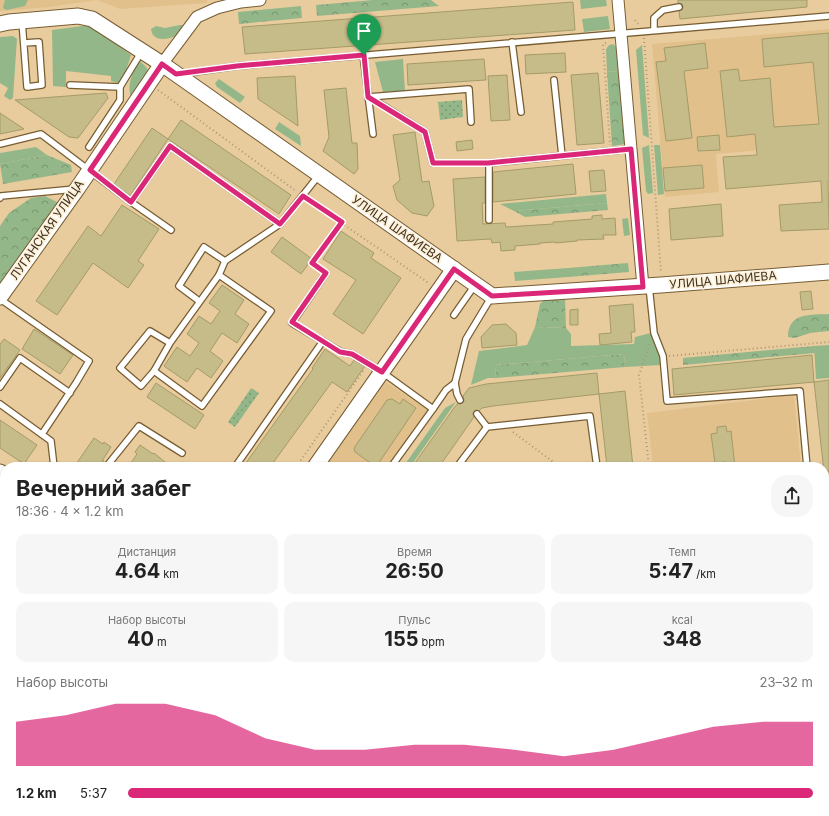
<!DOCTYPE html>
<html lang="ru">
<meta charset="utf-8">
<style>
:root{--surface:#fff;--page:#f6f6f6;--text:#222;--muted:#767676;--accent:#db2777}
body{margin:0;font-family:Inter,sans-serif;background:var(--page);color:var(--text);height:100vh;display:flex;flex-direction:column;font-size:15px;white-space:nowrap}
*{box-sizing:border-box;margin:0}
p{font-size:13px;color:var(--muted)}
.icon{flex:none;width:22px;height:22px;fill:none;stroke:currentColor;stroke-width:2;stroke-linecap:round;stroke-linejoin:round}
.map{position:relative;flex:1;overflow:hidden}
.details{position:absolute;left:0px;top:462px;width:829px;height:354px;display:flex;flex-direction:column;background:var(--surface);border-radius:16px 16px 0 0;box-shadow:0 1px 3px #0004}
.details>*{flex:none}
.pin{position:absolute;display:grid;place-items:center;width:34px;height:34px;color:#fff;margin:-41px -17px;border-radius:50% 50% 50% 0;rotate:-45deg;box-shadow:0 0 4px #0007}
.pin .icon{rotate:45deg}
.round{display:grid;place-items:center;flex:none;width:42px;height:42px;border-radius:16px;background:var(--page)}
.headline{display:flex;align-items:center;justify-content:space-between;height:68px;padding:0 16px}
h1{font-size:22px;font-weight:700;line-height:30px}
.figures{display:grid;grid-template-columns:repeat(3,1fr);gap:6px;height:68px;padding:4px 16px}
.figures div{display:grid;align-content:center;border-radius:10px;background:var(--page);text-align:center}
.figures b{font-size:20px;font-weight:700}
.figures small{font-size:11px;font-weight:400}
.figures p{font-size:11px}
.chart{height:112px;padding:8px 16px}
.chart p{display:flex;justify-content:space-between}
.chart svg{width:100%;height:72px;margin-top:4px;fill:var(--accent);opacity:.7}
ul{padding:0 16px;list-style:none;font-size:13px}
li{display:grid;grid-template-columns:64px 48px 1fr;align-items:center;height:30px}
li i{height:10px;border-radius:5px;background:var(--accent)}
.map>svg:first-child{display:block}
.built{fill:#e1c08b}
.grass{fill:#94b78a}
.forest{fill:url(#forest-crowns)}
.park{fill:url(#park-dots)}
.building{fill:#c5bc89;stroke:#a49b68}
.lines{fill:none;stroke-linecap:round;stroke-linejoin:round}
.lane-casing{stroke:#775d32;stroke-width:8}
.street-casing{stroke:#775d32;stroke-width:13}
.secondary-casing{stroke:#775d32;stroke-width:17}
.path{stroke:#ad9672;stroke-width:2;stroke-dasharray:1 3;stroke-linecap:butt}
.lane{stroke:#fff;stroke-width:5.5}
.street{stroke:#fff;stroke-width:11}
.secondary{stroke:#fff;stroke-width:15}
.route-casing{stroke:#fff;stroke-width:8}
.route{stroke:#db2777;stroke-width:5}
.labels{text-anchor:middle;stroke-width:3.5;stroke-linejoin:round;paint-order:stroke}
.street-label{font-size:12px;fill:#3f3421;stroke:#fef0d8}
</style>
<div class="map">
<svg width="829" height="816" viewBox="0 0 829 816">
<defs>
<pattern id="forest-crowns" width="20" height="18" patternUnits="userSpaceOnUse"><rect width="20" height="18" fill="#94b78a"/><path d="M2 6a3 3 0 1 1 6 0M12 15a3 3 0 1 1 6 0" fill="none" stroke="#7a9670"/></pattern>
<pattern id="park-dots" width="8" height="8" patternUnits="userSpaceOnUse"><rect width="8" height="8" fill="#94b78a"/><path d="M2 2h.1M6 6h.1" fill="none" stroke="#7a9670" stroke-width="1.8" stroke-linecap="round"/></pattern>
</defs>
<rect width="100%" height="100%" fill="#e9cc9e"/>
<g class="built">
<polygon points="0,0 97,0 50,7 2,11 0,11"/>
<polygon points="97,0 207,0 207,3 120,9"/>
<polygon points="829,29 829,144 716,154 719,192 665,197 652,44"/>
<polygon points="384,381 431,412 394,467 325,467"/>
<polygon points="794,395 801,467 653,467 647,413"/>
<polygon points="702,811 790,811 736,816 703,816"/>
</g>
<g class="grass">
<polygon points="5,0 28,0 25,6 7,10 4,9 3,7"/>
<polygon points="580,0 606,0 607,6 581,9"/>
<polygon points="608,16 610,29 584,32 582,19"/>
<polygon points="90,25 131,55 125,74 118,83 111,81 111,76 66,71 66,87 53,86 52,30"/>
<path d="M 180,25 L 184,25 L 185,29 C 178,38 153,46 151,29 L 156,26 L 165,28 Z"/>
<polygon points="13,36 17,39 13,98 10,100 4,96 8,88 0,83 0,37"/>
<path d="M 612,44 C 622,48 619,62 620,71 L 607,72 L 606,50 L 608,46 Z"/>
<polygon points="642,45 649,138 643,135 636,50"/>
<polygon points="403,59 405,91 383,92 375,62"/>
<path d="M 139,60 L 146,67 L 149,72 L 132,101 C 126,84 132,75 139,60 Z"/>
<polygon points="219,79 245,97 240,103 217,87 215,83"/>
<polygon points="279,122 300,136 301,146 275,129"/>
<polygon points="649,145 653,193 648,194 646,191 642,148"/>
<polygon points="654,145 660,145 664,194 658,195"/>
<polygon points="36,147 47,155 0,164 0,153"/>
<polygon points="606,194 607,203 514,211 500,204"/>
<polygon points="628,218 630,235 624,236 622,219"/>
<polygon points="568,268 568,277 515,281 514,272"/>
<polygon points="535,327 566,328 571,334 571,346 634,344 635,337 651,333 660,357 661,365 625,367 624,354 495,365 496,378 488,378 471,385 479,351 527,345"/>
<polygon points="829,345 829,378 816,379 814,346"/>
<polygon points="456,402 410,467 403,467 445,408"/>
<polygon points="829,747 829,799 824,799 824,748"/>
</g>
<g class="forest">
<polygon points="373,0 431,0 439,6 317,16 316,5"/>
<polygon points="301,6 302,18 239,24 238,12"/>
<polygon points="620,71 626,144 612,146 607,72"/>
<polygon points="47,155 71,165 72,172 3,184 0,164"/>
<polygon points="45,196 59,203 0,287 0,226 9,213 31,198"/>
<polygon points="607,203 608,210 525,217 514,211"/>
<polygon points="628,263 629,272 568,277 568,268"/>
<polygon points="565,298 566,328 535,327 540,304 544,300"/>
<path d="M 829,314 L 829,331 L 810,333 L 795,338 L 788,337 C 788,312 811,315 829,314 Z"/>
<polygon points="814,346 815,353 683,365 683,358"/>
<polygon points="624,354 625,367 496,378 495,365"/>
</g>
<g class="park">
<polygon points="462,100 463,117 440,120 438,102"/>
<polygon points="251,388 259,393 235,427 228,422"/>
</g>
<g class="building">
<polygon points="678,0 807,0 807,7 680,19 679,11 682,10 683,7 682,4 678,3"/>
<polygon points="573,2 575,30 245,54 242,27"/>
<polygon points="829,33 829,181 828,181 829,229 781,231 779,205 822,202 821,181 726,189 723,157 757,155 755,134 727,137 720,71 738,69 740,81 770,78 774,127 819,124 813,62 764,67 762,39"/>
<polygon points="705,43 708,68 684,71 692,138 666,141 656,62 666,61 664,48"/>
<polygon points="565,53 566,72 526,74 525,55"/>
<polygon points="484,59 486,80 408,85 407,64"/>
<polygon points="598,73 604,143 577,145 571,75"/>
<polygon points="507,75 510,120 491,121 488,76"/>
<polygon points="295,76 298,126 258,99 257,78"/>
<polygon points="346,88 352,143 357,143 358,169 354,174 323,151 329,137 324,90"/>
<polygon points="106,93 108,98 78,138 69,137 15,100"/>
<polygon points="0,113 24,129 0,134"/>
<polygon points="181,120 291,195 279,214 168,139"/>
<polygon points="152,128 168,139 130,196 114,184"/>
<polygon points="415,132 422,182 429,181 434,206 427,216 412,213 397,200 393,186 400,180 393,135"/>
<polygon points="719,135 720,150 698,151 697,137"/>
<polygon points="472,140 473,149 457,151 456,142"/>
<polygon points="573,164 576,194 493,202 493,172"/>
<polygon points="702,165 704,188 665,191 663,168"/>
<polygon points="604,170 606,191 591,192 589,171"/>
<polygon points="485,177 485,203 482,203 483,224 505,223 506,227 553,224 553,222 592,219 592,216 602,215 602,219 615,218 616,235 603,235 604,239 577,240 577,241 555,243 555,242 540,243 540,244 515,246 515,250 501,251 500,242 492,243 491,239 457,241 453,179"/>
<polygon points="721,204 723,236 671,240 669,209"/>
<polygon points="122,205 159,229 138,261 144,265 128,288 93,263 57,315 36,301 88,226 101,236"/>
<polygon points="341,231 374,253 371,258 401,278 363,334 333,314 356,280 323,259"/>
<polygon points="282,237 312,259 301,274 271,252"/>
<polygon points="222,285 244,300 235,314 249,324 237,343 222,333 210,351 223,361 211,378 197,368 187,382 164,366 177,347 190,356 199,343 187,334 199,316 211,324 220,311 209,303"/>
<polygon points="811,291 813,309 802,310 800,292"/>
<polygon points="633,304 635,332 631,332 632,342 600,345 599,334 611,333 609,306"/>
<polygon points="578,309 578,325 570,325 570,310"/>
<polygon points="506,324 516,333 517,345 482,348 481,337 492,325"/>
<polygon points="34,329 73,355 60,374 22,349"/>
<polygon points="4,339 20,350 0,378 0,344"/>
<polygon points="325,349 350,366 354,360 365,366 347,392 332,382 270,467 243,467 313,369 312,368"/>
<polygon points="812,355 814,382 674,395 672,369"/>
<polygon points="597,373 599,394 493,406 482,408 479,411 475,410 473,414 474,417 439,467 412,467 454,408 458,403 460,404 463,403 464,400 463,396 469,388 486,384"/>
<polygon points="829,380 829,472 824,472 814,382"/>
<polygon points="156,383 204,415 195,429 147,397"/>
<polygon points="625,391 633,467 607,467 599,394"/>
<polygon points="392,399 400,404 403,399 416,408 376,467 355,452 354,448 387,400"/>
<polygon points="0,420 37,445 24,464 0,448"/>
<polygon points="726,426 727,432 731,431 735,467 727,467 726,462 715,463 711,434 717,433 717,427"/>
<polygon points="94,438 103,444 104,442 111,447 102,461 104,461 100,467 74,467"/>
<polygon points="140,445 153,454 154,453 171,467 137,467 131,463 137,454 135,452"/>
</g>
<g class="lines">
<defs>
<g id="lane">
<polyline points="22,21 27,87 42,85 39,42 24,43"/>
<polyline points="654,30 654,18 663,10 679,7"/>
<polyline points="512,42 521,112"/>
<polyline points="363,55 373,134"/>
<polyline points="180,74 237,66 829,16"/>
<polyline points="554,80 562,156"/>
<polyline points="70,85 120,87 142,51"/>
<polyline points="368,97 469,89 471,122"/>
<polyline points="369,97 425,132 433,163"/>
<polyline points="0,144 41,134 131,202"/>
<polyline points="89,147 120,100 120,87"/>
<polyline points="0,198 1,196 75,189"/>
<polyline points="489,220 489,163 631,149"/>
<polyline points="171,230 131,202 170,146 280,224 319,175"/>
<polyline points="326,273 292,323 341,352 352,354 382,372 433,409 446,390 455,383"/>
<polyline points="649,286 654,333 663,356 667,401 800,391 807,467"/>
<polyline points="0,299 89,361 76,383 42,434"/>
<polyline points="199,301 179,286 204,247 225,261"/>
<polyline points="454,315 475,285"/>
<polyline points="170,343 150,331 120,368 141,386 154,371 170,343 219,275 225,261 280,224"/>
<polyline points="154,371 202,406 271,311 219,275"/>
<polyline points="0,387 20,358 70,393"/>
<polyline points="460,400 457,394 455,383 466,339 492,296"/>
<polyline points="0,404 51,441 54,467"/>
<polyline points="477,414 487,427"/>
<polyline points="106,467 139,426 182,453"/>
<polyline points="235,467 323,341"/>
<polyline points="391,467 433,409"/>
<polyline points="457,467 487,427 590,416 597,467"/>
<polyline points="0,531 5,534"/>
<polyline points="824,562 829,561"/>
<polyline points="0,638 5,631"/>
<polyline points="824,638 829,685"/>
<polyline points="0,721 5,725"/>
<polyline points="630,811 633,816"/>
<polyline points="43,816 46,811"/>
<polyline points="106,816 109,811"/>
<polyline points="305,816 308,811"/>
</g>
<g id="street">
<polyline points="618,0 643,287"/>
<polyline points="162,64 197,17 217,8 241,2 260,0"/>
</g>
<g id="secondary">
<polyline points="0,24 9,22 78,16 92,19 162,64 492,296 661,285 829,272"/>
<polyline points="0,297 77,189 162,64"/>
<polyline points="315,467 454,269"/>
<polyline points="0,472 5,476"/>
<polyline points="0,491 5,495"/>
<polyline points="447,811 454,816"/>
<polyline points="476,811 483,816"/>
<polyline points="72,816 75,811"/>
</g>
</defs>
<use href="#lane" class="lane-casing"/>
<use href="#street" class="street-casing"/>
<use href="#secondary" class="secondary-casing"/>
<g class="path">
<polyline points="635,20 639,25"/>
<polyline points="644,38 661,273"/>
<polyline points="606,43 603,44 610,145"/>
<polyline points="158,90 296,191"/>
<polyline points="440,163 481,163"/>
<polyline points="308,200 430,284"/>
<polyline points="321,269 312,263 342,222"/>
<polyline points="669,356 829,342"/>
<polyline points="513,432 560,467"/>
<polyline points="296,467 364,370"/>
<polyline points="649,467 639,375 650,343"/>
<polyline points="824,703 829,703"/>
<polyline points="420,811 427,816"/>
</g>
<use href="#lane" class="lane"/>
<use href="#street" class="street"/>
<use href="#secondary" class="secondary"/>
</g>
<g class="lines">
<defs>
<polygon id="route" points="364,55 368,97 425,132 433,163 488,163 631,149 643,287 492,296 454,269 382,372 352,354 340,352 292,322 326,273 312,263 342,222 303,196 280,224 170,146 131,202 90,170 162,64 176,74 237,66"/>
</defs>
<use href="#route" class="route-casing"/>
<use href="#route" class="route"/>
</g>
<g class="labels">
<g class="street-label">
<text transform="translate(397 229) rotate(35)" y="4">УЛИЦА ШАФИЕВА</text>
<text transform="translate(47 230) rotate(-55)" y="4">ЛУГАНСКАЯ УЛИЦА</text>
<text transform="translate(723 280) rotate(-5)" y="4">УЛИЦА ШАФИЕВА</text>
</g>
</g>
</svg>
<div class="pin" style="left:364px;top:55px;background:#1e9e55"><svg class="icon" aria-label="arrive" viewBox="0 0 24 24"><path d="M6 21V4h12l-3 4 3 4H6"/></svg></div>
<section class="details">
<div class="headline"><div><h1>Вечерний забег</h1><p>18:36 · 4 × 1.2 km</p></div><a class="round"><svg class="icon" aria-label="share" viewBox="0 0 24 24"><path d="M12 15V3M7 8l5-5 5 5M5 13v7h14v-7"/></svg></a></div>
<div class="figures">
<div><p>Дистанция</p><b>4.64<small> km</small></b></div>
<div><p>Время</p><b>26:50</b></div>
<div><p>Темп</p><b>5:47<small> /km</small></b></div>
</div>
<div class="figures">
<div><p>Набор высоты</p><b>40<small> m</small></b></div>
<div><p>Пульс</p><b>155<small> bpm</small></b></div>
<div><p>kcal</p><b>348</b></div>
</div>
<div class="chart"><p><span>Набор высоты</span>23–32 m</p>
<svg viewBox="0 0 160 44" preserveAspectRatio="none"><path d="M0 44V17L10 13L20 6L30 6L40 13L50 27L60 34L70 34L80 31L90 31L100 34L110 38L120 34L130 27L140 20L150 17L160 17V44z"/></svg>
</div>
<ul>
<li><b>1.2 km</b>5:37<i style="width:100%"></i></li>
</ul>
</section>
</div>
